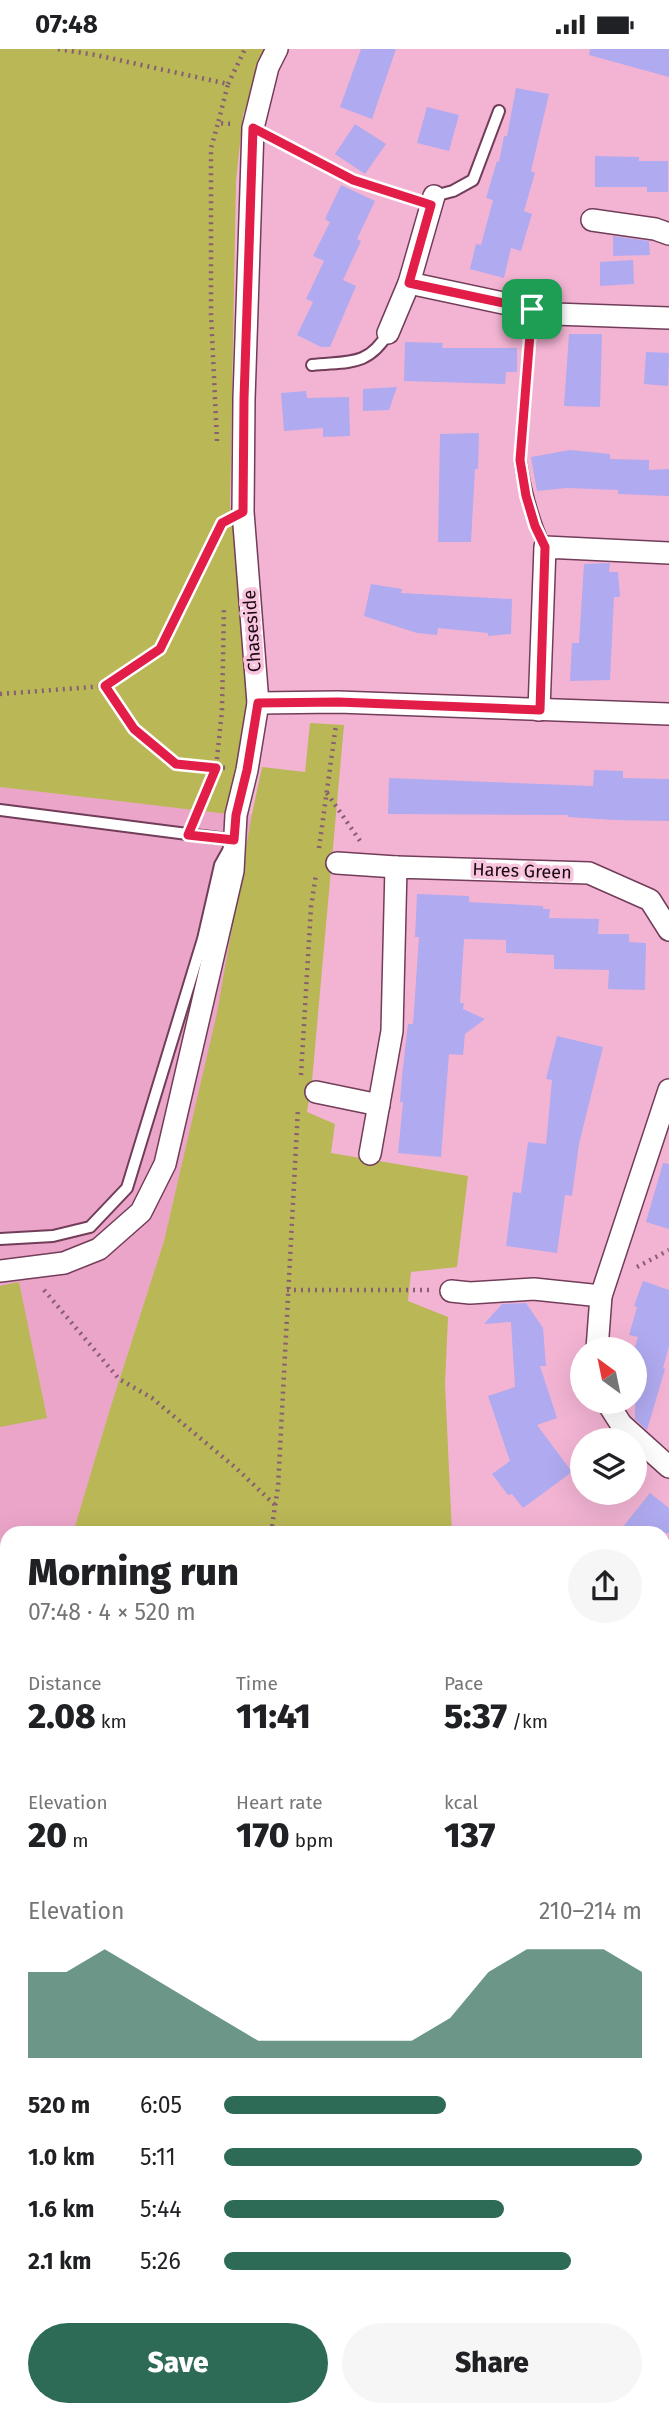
<!DOCTYPE html>
<meta charset="utf-8">
<style>
:root{--surface:#fff;--page:#f6f6f6;--text:#202124;--muted:#757577;--accent:#2e6b56}
body{margin:0;font-family:"Fira Sans",sans-serif;background:var(--page);color:var(--text);height:100vh;display:flex;flex-direction:column;font-size:26px;white-space:nowrap}
*{box-sizing:border-box;margin:0}
p{font-size:23px;color:var(--muted)}
.icon{flex:none;width:38px;height:38px;fill:none;stroke:currentColor;stroke-width:2;stroke-linecap:round;stroke-linejoin:round}
.map{position:relative;flex:1;overflow:hidden}
.details{position:absolute;left:0px;top:1477px;width:670px;height:891px;display:flex;flex-direction:column;background:var(--surface);border-radius:21px 21px 0 0;box-shadow:0 7px 28px #0002}
.details>*{flex:none}
.needle{width:46px;rotate:327deg}
.controls{position:absolute;left:570px;top:1288px;display:grid;gap:14px}
.controls a{display:grid;place-items:center;width:77px;height:77px;border-radius:50%;background:var(--surface);box-shadow:0 7px 28px #0002;font-size:35px}
.pin{position:absolute;display:grid;place-items:center;width:60px;height:60px;color:#fff;margin:-30px;border-radius:14px;box-shadow:0 4px 10px #0006}
.round{display:grid;place-items:center;flex:none;width:74px;height:74px;border-radius:37px;background:var(--page)}
.head{display:flex;align-items:center;justify-content:space-between;height:119px;padding:0 28px}
h1{font-size:38px;font-weight:800;line-height:52px}
.metrics{display:grid;grid-template-columns:repeat(3,1fr);gap:10px;height:119px;padding:7px 28px}
.metrics div{display:grid;align-content:center}
.metrics b{font-size:35px;font-weight:800}
.metrics small{font-size:19px;font-weight:400}
.metrics p{font-size:19px}
.chart{height:196px;padding:14px 28px}
.chart p{display:flex;justify-content:space-between}
.chart svg{width:100%;height:126px;margin-top:7px;fill:var(--accent);opacity:.7}
.button{display:flex;gap:14px;margin-top:auto;padding:14px 28px}
.button a{flex:1;height:80px;border-radius:42px;background:var(--accent);color:#fff;font-size:28px;font-weight:800;line-height:80px;text-align:center}
.button a+a{background:var(--page);color:var(--text)}
ul{padding:0 28px;list-style:none;font-size:23px}
li{display:grid;grid-template-columns:112px 84px 1fr;align-items:center;height:52px}
li i{height:18px;border-radius:9px;background:var(--accent)}
.status{display:flex;justify-content:space-between;align-items:center;height:49px;padding:0 35px;background:var(--surface);direction:ltr}
.status svg{height:19px;fill:currentColor}
.map>svg:first-child{display:block}
.built{fill:#eba5c8}
.green{fill:#b9b756}
.building{fill:#b0aaf0}
.lines{fill:none;stroke-linecap:round;stroke-linejoin:round}
.service-casing{stroke:#723d59;stroke-width:14}
.minor-casing{stroke:#723d59;stroke-width:24}
.path{stroke:#875e73;stroke-width:4.5;stroke-dasharray:2 5;stroke-linecap:butt}
.service{stroke:#fff;stroke-width:10}
.minor{stroke:#fff;stroke-width:21}
.route-casing{stroke:#fff;stroke-width:14}
.route{stroke:#e11d48;stroke-width:9}
.labels{text-anchor:middle;stroke-width:7;stroke-linejoin:round;paint-order:stroke}
.street-label{font-size:18px;fill:#1b0712;stroke:#f9c5de}
</style>
<div class="status"><b>07:48</b><svg viewBox="0 0 49 12"><path d="M0 12V9h3v3zM5 12V6h3v6zM10 12V3h3v9zM15 12V0h3v12zM26 1h20v11H26zM47 4h2v5h-2z"/></svg></div>
<div class="map">
<svg width="669" height="2367" viewBox="0 0 669 2367">
<rect width="100%" height="100%" fill="#f3b4d3"/>
<polygon class="built" points="0,738 236,766 252,765 227,926 164,1192 109,1363 73,1484 7,1484 7,1544 0,1539"/>
<g class="green">
<polygon points="0,0 266,0 243,66 236,132 230,456 258,654 236,766 0,738"/>
<polygon points="310,674 344,676 312,1032 307,1063 335,1075 331,1104 468,1127 457,1218 411,1223 408,1252 448,1268 445,1335 452,1484 73,1484 109,1363 164,1192 217,964 252,765 262,718 305,723"/>
<polygon points="19,1233 47,1369 0,1378 0,1237"/>
<polygon points="663,2021 669,2027 669,2367 0,2367 0,2333 7,2324 7,2361 663,2361"/>
</g>
<g class="building">
<polygon points="361,0 396,0 372,70 340,58"/>
<polygon points="590,0 669,0 669,28 589,6"/>
<polygon points="516,39 549,45 531,122 535,124 524,162 532,165 521,202 511,199 504,229 470,220 476,195 481,196 493,151 486,149 497,112 499,113 504,87 507,87"/>
<polygon points="427,58 459,66 449,102 417,94"/>
<polygon points="355,75 386,95 365,125 335,105"/>
<polygon points="595,107 639,108 639,112 668,112 668,143 647,143 647,138 595,138"/>
<polygon points="341,136 375,152 357,190 361,192 343,231 356,237 330,298 321,298 297,286 313,253 306,250 324,212 313,207 330,173 325,170"/>
<polygon points="613,187 649,192 650,206 613,207"/>
<polygon points="633,211 634,235 600,237 600,213"/>
<polygon points="569,285 602,285 600,358 564,357"/>
<polygon points="405,293 443,294 442,299 517,299 517,323 506,323 505,335 404,332"/>
<polygon points="646,303 669,304 668,337 644,335"/>
<polygon points="397,338 389,361 363,362 363,340"/>
<polygon points="306,342 307,349 349,348 350,387 323,388 323,379 284,382 281,344"/>
<polygon points="479,384 478,420 475,420 471,493 438,493 440,385"/>
<polygon points="570,401 610,405 610,410 649,411 649,421 669,420 669,447 618,445 618,441 567,439 537,442 531,408"/>
<polygon points="610,514 609,523 618,523 620,548 614,548 610,631 570,632 572,594 579,594 584,515"/>
<polygon points="371,535 402,540 401,544 512,550 511,585 488,587 488,584 438,579 437,586 417,584 364,567"/>
<polygon points="594,721 623,722 623,729 669,730 669,772 614,771 568,768 568,766 388,765 389,729 593,737"/>
<polygon points="417,845 469,847 469,853 543,857 543,860 550,860 549,869 599,870 598,885 629,885 629,893 646,894 645,941 608,940 609,921 554,920 554,906 506,904 506,891 464,890 460,954 464,954 463,960 485,970 465,985 463,1006 449,1005 441,1108 398,1104 403,1053 400,1053 402,1027 408,975 413,975 419,888 415,888"/>
<polygon points="557,987 603,998 579,1095 572,1147 565,1146 557,1204 506,1197 513,1143 521,1144 528,1093 546,1095 552,1031 546,1030"/>
<polygon points="663,1114 669,1115 669,1180 646,1173"/>
<polygon points="643,1232 669,1241 669,1297 663,1319 665,1320 647,1381 635,1370 635,1298 638,1288 629,1286 637,1258 634,1257"/>
<polygon points="526,1254 543,1279 546,1317 540,1317 557,1369 537,1376 572,1423 523,1459 512,1445 508,1446 492,1425 510,1412 488,1347 515,1338 511,1273 484,1275 502,1255"/>
<polygon points="650,1444 669,1459 669,1484 618,1484"/>
</g>
<g class="lines">
<defs>
<g id="service">
<polyline points="434,147 453,142 473,131 499,62"/>
<path d="M 312,316 C 348,312 368,318 388,284"/>
<path d="M 520,411 C 525,442 532,470 545,498"/>
<polyline points="0,761 234,791 220,816 203,890 127,1139 90,1178 53,1187 0,1190"/>
</g>
<g id="minor">
<polyline points="592,171 655,180 669,185"/>
<polyline points="409,234 554,265 669,269"/>
<polyline points="388,284 409,234 434,147"/>
<polyline points="258,654 338,653 669,665"/>
<polyline points="539,661 545,498 669,504"/>
<polyline points="337,814 396,818"/>
<polyline points="316,1043 379,1056"/>
<polyline points="370,1105 392,982 396,818 589,824 650,851 669,881"/>
<polyline points="0,1222 64,1214 99,1200 141,1163 165,1115 233,822 236,766 247,721 258,654 243,463 244,350 253,79 268,18 277,0"/>
<polyline points="451,1242 470,1244 534,1240 601,1247"/>
<polyline points="597,1300 601,1247 669,1041"/>
<polyline points="607,1353 621,1375 669,1418"/>
<polyline points="663,1662 669,1656"/>
<polyline points="0,1792 7,1800"/>
<polyline points="0,1857 7,1849"/>
<polyline points="0,2030 7,2037"/>
<polyline points="0,2117 7,2108"/>
</g>
</defs>
<use href="#service" class="service-casing"/>
<use href="#minor" class="minor-casing"/>
<g class="path">
<polyline points="58,0 96,6 228,35 218,74 232,75"/>
<polyline points="228,35 245,0"/>
<polyline points="276,91 353,131 412,150"/>
<polyline points="217,392 211,265 211,99 218,74"/>
<polyline points="522,393 531,283"/>
<polyline points="105,637 160,600 220,478"/>
<polyline points="0,645 105,637 134,680 176,715 225,719"/>
<polyline points="327,744 360,792"/>
<polyline points="196,769 216,719 222,661 224,558"/>
<polyline points="319,799 336,676"/>
<polyline points="301,1026 311,858 316,825"/>
<polyline points="637,1218 669,1201"/>
<polyline points="44,1241 119,1330 152,1349 236,1419 275,1456"/>
<polyline points="287,1241 429,1241"/>
<polyline points="271,1484 278,1438 298,1059"/>
<polyline points="663,2033 669,2038"/>
<polyline points="663,2239 669,2237"/>
<polyline points="111,2367 113,2361"/>
<polyline points="225,2367 240,2361"/>
</g>
<use href="#service" class="service"/>
<use href="#minor" class="minor"/>
</g>
<g class="lines">
<defs>
<polygon id="route" points="253,79 353,131 431,156 409,234 532,260 520,411 526,447 535,477 545,498 540,661 338,653 258,654 247,721 236,766 234,791 188,786 216,719 176,715 134,680 105,637 160,600 222,474 243,463 244,350"/>
</defs>
<use href="#route" class="route-casing"/>
<use href="#route" class="route"/>
</g>
<g class="labels">
<g class="street-label">
<text transform="translate(252 582) rotate(-94)" y="6">Chaseside</text>
<text transform="translate(522 822) rotate(2)" y="6">Hares Green</text>
</g>
</g>
</svg>
<div class="controls">
<a><svg class="needle" viewBox="-14 -14 28 28"><path d="M0-13l5 13h-10z" fill="#e53935"/><path d="M0 13l5-13h-10z" fill="#757577"/></svg></a>
<a><svg class="icon" aria-label="layers" viewBox="0 0 24 24"><path d="M12 4l9 5-9 5-9-5zM3 14l9 5 9-5"/></svg></a>
</div>
<div class="pin" style="left:532px;top:260px;background:#1e9e55"><svg class="icon" aria-label="arrive" viewBox="0 0 24 24"><path d="M6 21V4h12l-3 4 3 4H6"/></svg></div>
<section class="details">
<div class="head"><div><h1>Morning run</h1><p>07:48 · 4 × 520 m</p></div><a class="round"><svg class="icon" aria-label="share" viewBox="0 0 24 24"><path d="M12 15V3M7 8l5-5 5 5M5 13v7h14v-7"/></svg></a></div>
<div class="metrics">
<div><p>Distance</p><b>2.08<small> km</small></b></div>
<div><p>Time</p><b>11:41</b></div>
<div><p>Pace</p><b>5:37<small> /km</small></b></div>
</div>
<div class="metrics">
<div><p>Elevation</p><b>20<small> m</small></b></div>
<div><p>Heart rate</p><b>170<small> bpm</small></b></div>
<div><p>kcal</p><b>137</b></div>
</div>
<div class="chart"><p><span>Elevation</span>210–214 m</p>
<svg viewBox="0 0 160 44" preserveAspectRatio="none"><path d="M0 44V14L10 14L20 6L30 14L40 22L50 30L60 38L70 38L80 38L90 38L100 38L110 30L120 14L130 6L140 6L150 6L160 14V44z"/></svg>
</div>
<ul>
<li><b>520 m</b>6:05<i style="width:53%"></i></li>
<li><b>1.0 km</b>5:11<i style="width:100%"></i></li>
<li><b>1.6 km</b>5:44<i style="width:67%"></i></li>
<li><b>2.1 km</b>5:26<i style="width:83%"></i></li>
</ul>
<div class="button"><a>Save</a><a>Share</a></div>
</section>
</div>
